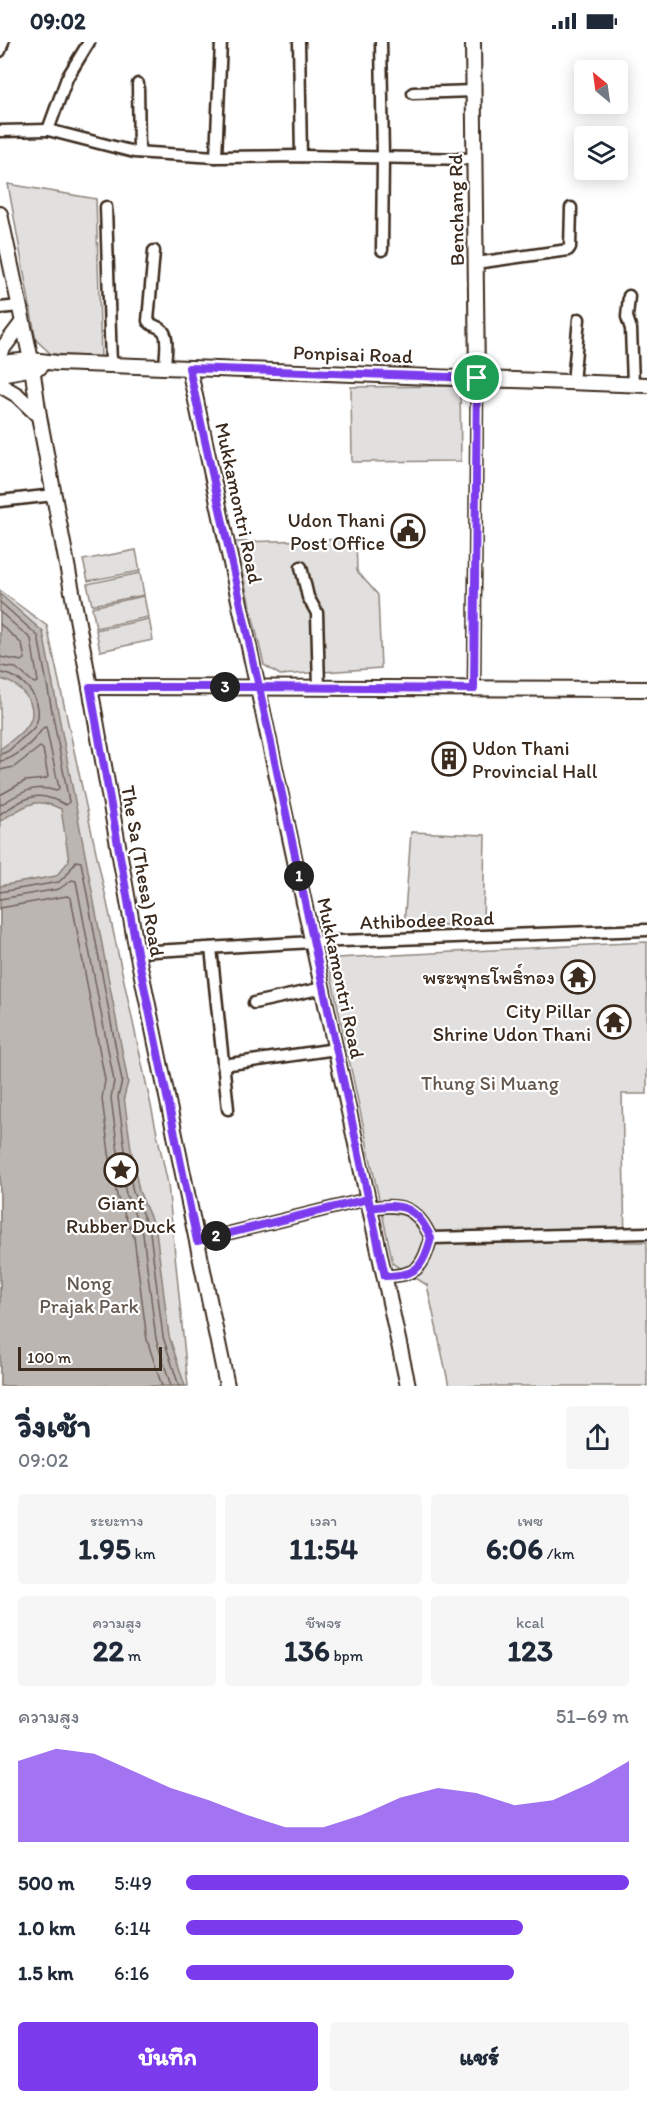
<!DOCTYPE html>
<html lang="th">
<meta charset="utf-8">
<style>
:root{--surface:#fff;--page:#f6f6f7;--text:#1f2937;--muted:#747a83;--accent:#7c3aed}
body{margin:0;font-family:Itim,"Playpen Sans Thai",sans-serif;background:var(--page);color:var(--text);height:100vh;display:flex;flex-direction:column;font-size:22px;white-space:nowrap}
*{box-sizing:border-box;margin:0}
p{font-size:20px;color:var(--muted)}
.icon{flex:none;width:33px;height:33px;fill:none;stroke:currentColor;stroke-width:2;stroke-linecap:round;stroke-linejoin:round}
.map{position:relative;height:1344px;overflow:hidden}
.side{display:flex;flex-direction:column;background:var(--surface);flex:1}
.side>*{flex:none}
.needle{width:39px;rotate:331deg}
.fabs{position:absolute;left:574px;top:18px;display:grid;gap:12px}
.fabs a{display:grid;place-items:center;width:54px;height:54px;border-radius:6px;background:var(--surface);box-shadow:0 3px 15px #0003;font-size:30px}
.scale{position:absolute;left:18px;bottom:15px;width:144px;box-sizing:border-box;padding-left:6px;border:3px solid #3b2a1e;border-top:0;font-size:16px;line-height:21px;white-space:nowrap;color:#3b2a1e;-webkit-text-stroke:4px #fff;paint-order:stroke}
.pin{position:absolute;display:grid;place-items:center;width:51px;height:51px;color:#fff;margin:-26px;border:3px solid #fff;border-radius:50%;box-shadow:0 2px 6px #0007}
.km{position:absolute;width:30px;height:30px;margin:-15px;border-radius:50%;background:#222;color:#fff;font-size:16px;line-height:30px;text-align:center}
.round{display:grid;place-items:center;flex:none;width:63px;height:63px;border-radius:6px;background:var(--page)}
.overview{display:flex;align-items:center;justify-content:space-between;height:102px;padding:0 18px}
h1{font-size:33px;font-weight:800;line-height:45px}
.metrics{display:grid;grid-template-columns:repeat(3,1fr);gap:9px;height:102px;padding:6px 18px}
.metrics div{display:grid;align-content:center;border-radius:6px;background:var(--page);text-align:center}
.metrics b{font-size:30px;font-weight:800}
.metrics small{font-size:16px;font-weight:400}
.metrics p{font-size:16px}
.chart{height:168px;padding:12px 18px}
.chart p{display:flex;justify-content:space-between}
.chart svg{width:100%;height:108px;margin-top:6px;fill:var(--accent);opacity:.7}
.primary-button{display:flex;gap:12px;margin-top:auto;padding:12px 18px}
.primary-button a{flex:1;height:69px;border-radius:6px;background:var(--accent);color:#fff;font-size:24px;font-weight:800;line-height:69px;text-align:center}
.primary-button a+a{background:var(--page);color:var(--text)}
ul{padding:0 18px;list-style:none;font-size:20px}
li{display:grid;grid-template-columns:96px 72px 1fr;align-items:center;height:45px}
li i{height:15px;border-radius:8px;background:var(--accent)}
.status{display:flex;justify-content:space-between;align-items:center;height:42px;padding:0 30px;background:var(--surface);direction:ltr}
.status svg{height:16px;fill:currentColor}
.map>svg:first-child{display:block}
.green{fill:#e2e0de;stroke:#8e857e;stroke-width:1.5}
.water{fill:#bcb6b3;stroke:#887e77;stroke-width:1.5}
.lines{fill:none;stroke-linecap:round;stroke-linejoin:round}
.shore{stroke:#6f625a;stroke-width:1.5}
.street-casing{stroke:#3b2a1e;stroke-width:15}
.secondary-casing{stroke:#3b2a1e;stroke-width:18}
.street{stroke:#fff;stroke-width:10}
.secondary{stroke:#fff;stroke-width:14}
.route-casing{stroke:#fff;stroke-width:12}
.route{stroke:#7c3aed;stroke-width:8}
.labels{text-anchor:middle;stroke-width:4.5;stroke-linejoin:round;paint-order:stroke}
.street-label{font-size:20px;fill:#3b2a1e;stroke:#fff}
.poi-label{font-size:20px;fill:#3b2a1e;stroke:#fff;text-anchor:end}
.park-label{font-size:20px;fill:#65584e;stroke:#fff}
</style>
<div class="status"><b>09:02</b><svg viewBox="0 0 49 12"><path d="M0 12V9h3v3zM5 12V6h3v6zM10 12V3h3v9zM15 12V0h3v12zM26 1h20v11H26zM47 4h2v5h-2z"/></svg></div>
<div class="map">
<svg width="647" height="1344" viewBox="0 0 647 1344">
<rect width="100%" height="100%" fill="#fff"/>
<filter id="ink" filterUnits="userSpaceOnUse"><feTurbulence type="fractalNoise" baseFrequency=".0167" numOctaves="2"/><feDisplacementMap in="SourceGraphic" scale="12" xChannelSelector="R" yChannelSelector="G"/><feConvolveMatrix kernelMatrix="1 2 1 2 8 2 1 2 1" color-interpolation-filters="sRGB"/></filter>
<g filter="url(#ink)">
<g class="green">
<polygon points="8,142 96,157 101,315 51,312 36,298"/>
<polygon points="460,344 461,419 352,420 351,345"/>
<polygon points="356,497 357,529 378,553 381,626 280,633 264,623 235,500"/>
<polygon points="136,508 140,529 88,539 83,518"/>
<polygon points="140,531 144,553 92,563 87,542"/>
<polygon points="0,549 47,584 168,1142 188,1344 0,1344"/>
<polygon points="144,554 148,575 96,586 92,565"/>
<polygon points="149,577 153,598 100,609 96,588"/>
<polygon points="411,790 485,793 483,882 404,884"/>
<polygon points="647,900 647,1052 622,1052 625,1200 647,1200 647,1344 449,1344 427,1243 393,1222 330,929 330,920 336,916"/>
</g>
<path class="water" d="M 0,552 L 43,590 L 128,1040 L 124,1055 L 131,1107 L 139,1149 L 156,1189 L 169,1294 L 185,1344 L 0,1344 L 0,844 L 56,834 L 69,819 L 61,767 C 33,753 25,765 0,779 L 0,707 C 6,703 24,689 28,683 C 41,663 19,640 0,637 Z"/>
<g class="lines">
<g class="shore">
<path d="M 0,560 L 38,594 L 69,760 L 66,763 C 35,746 27,756 0,772"/>
<polyline points="0,570 31,597 38,640 34,641 16,626 0,624"/>
<polyline points="0,582 22,602 25,617 22,619 0,615"/>
<path d="M 0,631 C 22,632 46,659 36,682 C 33,690 25,693 19,699 C 13,704 9,711 0,712"/>
<path d="M 0,719 C 15,718 35,698 43,686 L 46,685 L 59,746 L 56,749 C 35,741 18,752 0,763"/>
<polyline points="0,728 14,725 40,705 43,707 48,735 45,737 25,739 0,753"/>
<polyline points="0,850 59,840 68,831 76,819 81,820 122,1039 118,1055 125,1108 133,1150 150,1190 163,1295 179,1344"/>
<polyline points="0,857 59,847 72,838 76,839 114,1039 111,1056 118,1110 126,1152 143,1192 156,1297 171,1344"/>
<polyline points="0,866 67,854 71,856 105,1038 102,1057 109,1111 117,1154 134,1195 147,1298 162,1344"/>
</g>
<defs>
<g id="street">
<polyline points="89,0 67,36 48,88 134,110 216,115 301,114 474,117"/>
<polyline points="299,0 301,114"/>
<polyline points="381,0 383,115 382,208"/>
<polyline points="0,9 3,0"/>
<polyline points="138,42 139,110"/>
<polyline points="413,51 474,49"/>
<polyline points="0,89 48,88"/>
<polyline points="216,115 221,0"/>
<polyline points="106,165 111,323"/>
<path d="M 154,209 L 148,279 C 152,284 155,283 161,287 C 170,292 165,315 165,325"/>
<polyline points="476,221 568,208 570,205 571,166"/>
<polyline points="629,254 627,275 631,287 633,342"/>
<polyline points="0,266 19,264"/>
<polyline points="573,340 579,277"/>
<polyline points="0,459 54,453"/>
<polyline points="301,525 308,555 317,571 319,646"/>
<polyline points="474,647 477,336"/>
<polyline points="211,906 228,1067"/>
<polyline points="137,910 313,900 647,888"/>
<polyline points="254,961 323,946"/>
<polyline points="223,1023 336,1007"/>
<path d="M 370,1166 C 402,1161 417,1165 431,1196 L 647,1191"/>
<polyline points="197,1199 368,1157"/>
<path d="M 385,1234 C 416,1234 423,1226 431,1196"/>
</g>
<g id="secondary">
<polyline points="473,0 477,336"/>
<polyline points="0,172 31,318 39,374 90,645 137,910 227,1344"/>
<polyline points="0,310 22,281"/>
<polyline points="0,321 31,318 57,321 647,343"/>
<polyline points="189,326 408,1344"/>
<polyline points="0,332 40,325"/>
<polyline points="0,343 17,353 39,374"/>
<polyline points="90,645 647,647"/>
</g>
</defs>
<use href="#street" class="street-casing"/>
<use href="#secondary" class="secondary-casing"/>
<use href="#street" class="street"/>
<use href="#secondary" class="secondary"/>
</g>
</g>
<g class="lines" filter="url(#ink)">
<defs>
<path id="route" d="M 477,336 L 474,647 L 259,645 C 300,842 343,1038 385,1234 C 416,1234 423,1226 431,1196 C 417,1165 402,1160 370,1166 L 368,1157 L 197,1199 L 137,910 L 90,645 L 259,645 L 189,326 L 477,336"/>
</defs>
<use href="#route" class="route-casing"/>
<use href="#route" class="route"/>
</g>
<defs>
<symbol id="civic-ring" viewBox="-11 -11 22 22"><circle r="9.5" fill="#fff" stroke="#3b2a1e" stroke-width="1.5"/><path d="M-.6-6.5H3V-4.5H.6V-3L4-1V1h2V6H-6V1h2V-1L-.6-3ZM-1.2 2.5V6h2.4V2.5Z" fill="#3b2a1e"/></symbol>
<symbol id="building-ring" viewBox="-11 -11 22 22"><circle r="9.5" fill="#fff" stroke="#3b2a1e" stroke-width="1.5"/><path d="M-4-6H4V6H1V3H-1V6H-4ZM-2.5-4.3h1.7v1.8h-1.7ZM.8-4.3h1.7v1.8H.8ZM-2.5-1h1.7V.8h-1.7ZM.8-1h1.7V.8H.8Z" fill="#3b2a1e"/></symbol>
<symbol id="temple-ring" viewBox="-11 -11 22 22"><circle r="9.5" fill="#fff" stroke="#3b2a1e" stroke-width="1.5"/><path d="M0-6L5-2H3V0L6.5 2.5H4V6H1.5V3h-3V6H-4V2.5H-6.5L-3 0V-2H-5Z" fill="#3b2a1e"/></symbol>
<symbol id="sight-ring" viewBox="-11 -11 22 22"><circle r="9.5" fill="#fff" stroke="#3b2a1e" stroke-width="1.5"/><path d="M0-6L1.8-2.2L6-1.7L2.9 1.2L3.7 5.4L0 3.3L-3.7 5.4L-2.9 1.2L-6-1.7L-1.8-2.2Z" fill="#3b2a1e"/></symbol>
</defs>
<g fill-rule="evenodd">
<use href="#civic-ring" x="389" y="470" width="38" height="38"/>
<use href="#building-ring" x="430" y="698" width="38" height="38"/>
<use href="#temple-ring" x="559" y="916" width="38" height="38"/>
<use href="#temple-ring" x="595" y="961" width="38" height="38"/>
<use href="#sight-ring" x="102" y="1109" width="38" height="38"/>
</g>
<g class="labels">
<g class="street-label">
<text transform="translate(456 168) rotate(-91)" y="7">Benchang Rd</text>
<text transform="translate(353 312) rotate(2)" y="7">Ponpisai Road</text>
<text transform="translate(239 461) rotate(78)" y="7">Mukkamontri Road</text>
<text transform="translate(143 829) rotate(80)" y="7">The Sa (Thesa) Road</text>
<text transform="translate(427 878) rotate(-2)" y="7">Athibodee Road</text>
<text transform="translate(341 936) rotate(78)" y="7">Mukkamontri Road</text>
</g>
<g class="poi-label">
<text x="385" y="485">Udon Thani<tspan x="385" dy="23">Post Office</tspan></text>
<text x="472" y="713" text-anchor="start">Udon Thani<tspan x="472" dy="23">Provincial Hall</tspan></text>
<text x="555" y="942">พระพุทธโพธิ์ทอง</text>
<text x="591" y="976">City Pillar<tspan x="591" dy="23">Shrine Udon Thani</tspan></text>
<text x="121" y="1168" text-anchor="middle">Giant<tspan x="121" dy="23">Rubber Duck</tspan></text>
</g>
<g class="park-label">
<text x="490" y="1048">Thung Si Muang</text>
<text x="89" y="1248">Nong<tspan x="89" dy="23">Prajak Park</tspan></text>
</g>
</g>
</svg>
<div class="fabs">
<a><svg class="needle" viewBox="-14 -14 28 28"><path d="M0-13l5 13h-10z" fill="#e53935"/><path d="M0 13l5-13h-10z" fill="#747a83"/></svg></a>
<a><svg class="icon" aria-label="layers" viewBox="0 0 24 24"><path d="M12 4l9 5-9 5-9-5zM3 14l9 5 9-5"/></svg></a>
</div>
<div class="scale">100 m</div>
<div class="pin" style="left:477px;top:336px;background:#1e9e55"><svg class="icon" aria-label="arrive" viewBox="0 0 24 24"><path d="M6 21V4h12l-3 4 3 4H6"/></svg></div>
<b class="km" style="left:299px;top:834px">1</b>
<b class="km" style="left:216px;top:1194px">2</b>
<b class="km" style="left:225px;top:645px">3</b>
</div>
<section class="side">
<div class="overview"><div><h1>วิ่งเช้า</h1><p>09:02</p></div><a class="round"><svg class="icon" aria-label="share" viewBox="0 0 24 24"><path d="M12 15V3M7 8l5-5 5 5M5 13v7h14v-7"/></svg></a></div>
<div class="metrics">
<div><p>ระยะทาง</p><b>1.95<small> km</small></b></div>
<div><p>เวลา</p><b>11:54</b></div>
<div><p>เพซ</p><b>6:06<small> /km</small></b></div>
</div>
<div class="metrics">
<div><p>ความสูง</p><b>22<small> m</small></b></div>
<div><p>ชีพจร</p><b>136<small> bpm</small></b></div>
<div><p>kcal</p><b>123</b></div>
</div>
<div class="chart"><p><span>ความสูง</span>51–69 m</p>
<svg viewBox="0 0 160 44" preserveAspectRatio="none"><path d="M0 44V11L10 6L20 8L30 15L40 22L50 27L60 33L70 38L80 38L90 33L100 26L110 22L120 24L130 29L140 27L150 20L160 11V44z"/></svg>
</div>
<ul>
<li><b>500 m</b>5:49<i style="width:100%"></i></li>
<li><b>1.0 km</b>6:14<i style="width:76%"></i></li>
<li><b>1.5 km</b>6:16<i style="width:74%"></i></li>
</ul>
<div class="primary-button"><a>บันทึก</a><a>แชร์</a></div>
</section>
